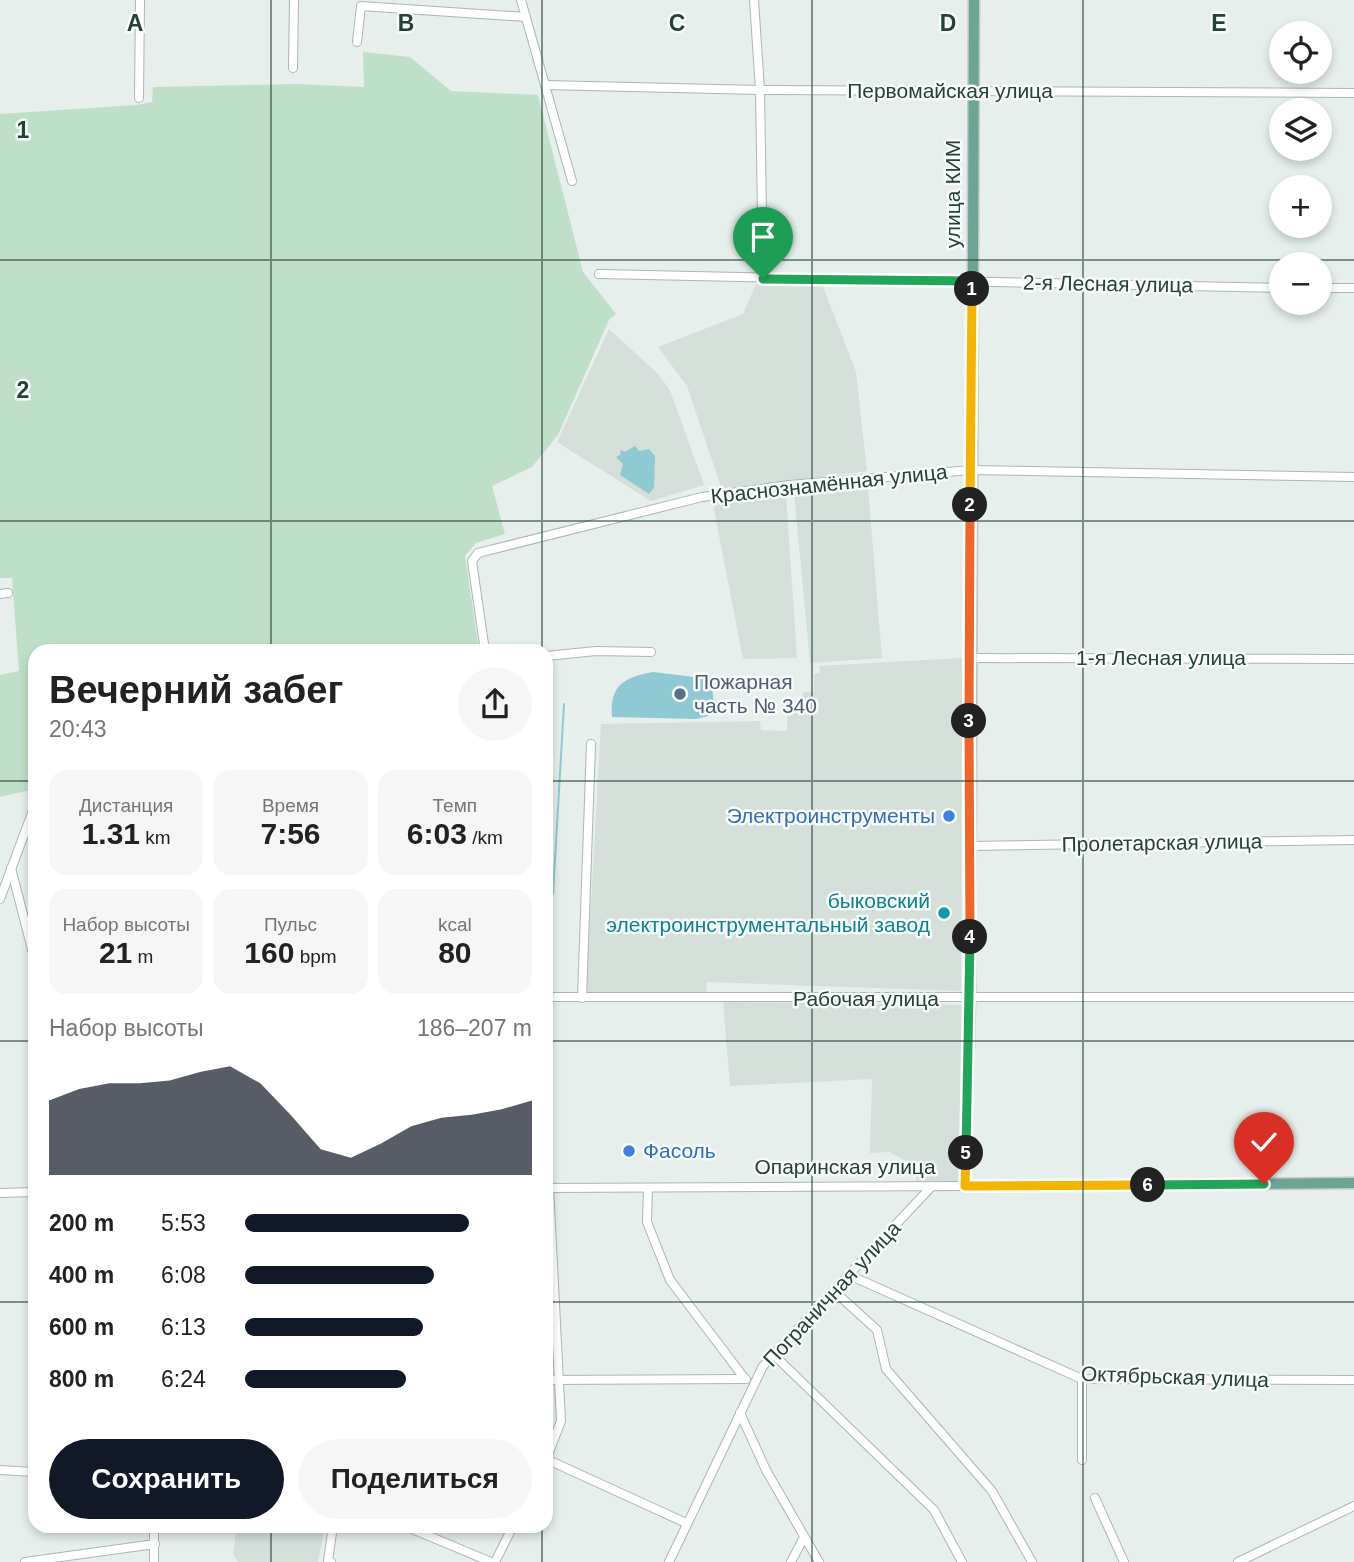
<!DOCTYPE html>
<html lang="ru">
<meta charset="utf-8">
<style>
:root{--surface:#fff;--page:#f6f6f6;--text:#222;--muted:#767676;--accent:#111827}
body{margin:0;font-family:Helvetica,sans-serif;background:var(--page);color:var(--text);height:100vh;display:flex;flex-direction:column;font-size:26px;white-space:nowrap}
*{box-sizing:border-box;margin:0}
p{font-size:23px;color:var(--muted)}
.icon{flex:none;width:38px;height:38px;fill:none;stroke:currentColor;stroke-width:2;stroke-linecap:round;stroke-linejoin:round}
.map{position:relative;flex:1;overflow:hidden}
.details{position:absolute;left:28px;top:644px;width:525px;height:889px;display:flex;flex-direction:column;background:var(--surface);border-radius:21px;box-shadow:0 4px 10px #0003}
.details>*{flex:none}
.fabs{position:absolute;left:1269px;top:21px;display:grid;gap:14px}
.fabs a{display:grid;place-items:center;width:63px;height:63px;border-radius:50%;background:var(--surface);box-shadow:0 4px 10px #0003;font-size:35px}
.pin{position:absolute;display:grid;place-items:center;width:60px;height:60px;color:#fff;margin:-72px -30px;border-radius:50% 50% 50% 0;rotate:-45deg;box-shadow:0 0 7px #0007}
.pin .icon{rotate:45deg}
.km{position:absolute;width:35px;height:35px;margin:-18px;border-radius:50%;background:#222;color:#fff;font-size:19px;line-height:35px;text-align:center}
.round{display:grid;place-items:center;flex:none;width:74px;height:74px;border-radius:37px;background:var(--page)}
.overview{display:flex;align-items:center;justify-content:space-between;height:119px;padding:0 21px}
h1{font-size:38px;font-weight:800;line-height:52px}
.metrics{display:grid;grid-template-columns:repeat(3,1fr);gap:10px;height:119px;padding:7px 21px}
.metrics div{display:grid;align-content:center;border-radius:18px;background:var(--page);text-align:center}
.metrics b{font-size:30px;font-weight:800}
.metrics small{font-size:19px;font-weight:400}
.metrics p{font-size:19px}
.chart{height:196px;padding:14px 21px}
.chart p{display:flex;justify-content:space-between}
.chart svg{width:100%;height:126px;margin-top:7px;fill:var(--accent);opacity:.7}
.primary-button{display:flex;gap:14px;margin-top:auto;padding:14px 21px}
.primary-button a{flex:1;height:80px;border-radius:42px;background:var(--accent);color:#fff;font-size:28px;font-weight:800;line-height:80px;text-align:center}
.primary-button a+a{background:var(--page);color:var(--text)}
ul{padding:0 21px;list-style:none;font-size:23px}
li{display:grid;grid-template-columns:112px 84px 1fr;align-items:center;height:52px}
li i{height:18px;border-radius:9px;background:var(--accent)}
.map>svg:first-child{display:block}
.built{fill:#d4dfda}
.green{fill:#bfe0c8}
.water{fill:#8ec9d4}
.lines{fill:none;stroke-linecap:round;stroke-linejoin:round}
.stream{stroke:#8ec9d4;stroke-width:2}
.minor-casing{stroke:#a8b8b2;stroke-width:10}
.major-casing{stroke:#c2cac8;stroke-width:13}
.minor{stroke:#fff;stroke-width:8}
.major{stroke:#6aa596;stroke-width:10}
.split-1-casing{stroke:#fff;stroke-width:14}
.split-2-casing{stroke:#fff;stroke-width:14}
.split-3-casing{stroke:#fff;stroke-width:14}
.split-4-casing{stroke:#fff;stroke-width:14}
.split-5-casing{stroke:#fff;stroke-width:14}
.split-6-casing{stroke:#fff;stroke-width:14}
.split-7-casing{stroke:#fff;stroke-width:14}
.split-1{stroke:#22a559;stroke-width:9}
.split-2{stroke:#f5b400;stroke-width:9}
.split-3{stroke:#f0652b;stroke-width:9}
.split-4{stroke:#f0652b;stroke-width:9}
.split-5{stroke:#22a559;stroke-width:9}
.split-6{stroke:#f5b400;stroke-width:9}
.split-7{stroke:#22a559;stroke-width:9}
.grid{fill:none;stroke:#24423a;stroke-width:2;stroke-opacity:0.55}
.service-dot{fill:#5c6f8a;stroke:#f7fbf9;stroke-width:2.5}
.shop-dot{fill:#3f7fe0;stroke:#f7fbf9;stroke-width:2.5}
.culture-dot{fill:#0f9aa8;stroke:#f7fbf9;stroke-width:2.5}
.labels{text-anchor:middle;stroke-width:5;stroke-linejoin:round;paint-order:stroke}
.street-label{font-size:21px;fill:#24423a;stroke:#f7fbf9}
.service-label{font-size:21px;fill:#4e5e75;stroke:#f7fbf9;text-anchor:start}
.shop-label{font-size:21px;fill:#366cbe;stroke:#f7fbf9;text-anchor:end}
.culture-label{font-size:21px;fill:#0d838f;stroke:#f7fbf9;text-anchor:end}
.grid-label{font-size:23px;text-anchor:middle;font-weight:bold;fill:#24423a;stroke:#f7fbf9;stroke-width:5;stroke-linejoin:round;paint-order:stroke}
</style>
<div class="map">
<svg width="1354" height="1562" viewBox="0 0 1354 1562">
<rect width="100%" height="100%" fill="#e6efeb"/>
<g class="built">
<polygon points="756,284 822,284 856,372 867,471 722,490 687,386 658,347 743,314"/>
<polygon points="609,329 657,373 670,390 704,485 651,501 557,442"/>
<polygon points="868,487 882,658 810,663 794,493"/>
<polygon points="786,495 797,658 743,659 713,504"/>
<polygon points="962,658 961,991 707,982 706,994 586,993 601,724 760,721 761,730 787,731 788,711 802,711 803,692 814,692 814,674 820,673 819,666"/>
<polygon points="723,1002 964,1005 962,1182 916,1182 916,1166 889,1152 870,1153 872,1079 730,1086"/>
<polygon points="237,1526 325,1526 318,1562 238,1562 233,1554"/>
</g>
<polygon class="green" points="363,52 410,57 451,91 538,95 583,272 616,314 609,320 558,435 532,467 492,486 505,534 476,543 465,556 479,651 35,651 35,789 0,797 0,675 19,671 12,578 0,578 0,114 136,105 152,102 153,87 298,84 364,87"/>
<g class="water">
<polygon points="635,446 639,451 649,449 655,456 654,488 649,494 620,475 623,464 616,457 620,455 621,450 625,452"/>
<path d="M 653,672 L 711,679 L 714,704 L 708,716 L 696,719 L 612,717 C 609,684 626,677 653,672 Z"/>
</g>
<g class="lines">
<polyline class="stream" points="553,894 564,704"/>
<defs>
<g id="minor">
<polyline points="521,0 572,181"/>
<polyline points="754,0 760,90 763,279"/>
<polyline points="357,42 361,6 526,17"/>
<polyline points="293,68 294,0"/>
<polyline points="545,85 760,90 1354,93"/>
<polyline points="139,98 140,0"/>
<polyline points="599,274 1281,288"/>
<polyline points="1320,288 1354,288"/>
<polyline points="0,594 8,593"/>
<polyline points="485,651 472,561 478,553 702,497 789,485 971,470 1354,477"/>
<polyline points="546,656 596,651 651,652"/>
<polyline points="969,658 1354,659"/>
<polyline points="970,846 1354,840"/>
<polyline points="11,868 35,961"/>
<polyline points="0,899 35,805"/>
<polyline points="546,997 1354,997"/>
<polyline points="582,998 591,744"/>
<polyline points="546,1188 965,1186"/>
<polyline points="648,1188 647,1222 670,1280 745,1379"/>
<polyline points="0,1193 35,1192"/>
<polyline points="849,1275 1082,1379 1354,1380"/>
<polyline points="834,1291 877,1330 886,1369 992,1491 1032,1562"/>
<polyline points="773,1354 934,1510 962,1562"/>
<polyline points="1082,1379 1082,1460"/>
<polyline points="546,1380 746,1379"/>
<polyline points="740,1413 766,1470 819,1562"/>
<polyline points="546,1459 686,1523"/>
<polyline points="546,1460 561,1421 549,1188"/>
<polyline points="0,1470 35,1472"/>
<polyline points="1095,1498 1124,1562"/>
<polyline points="154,1526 154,1562"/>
<polyline points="405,1526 491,1562"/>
<polyline points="25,1562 155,1544"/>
<polyline points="331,1562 328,1561 333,1526"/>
<polyline points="495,1562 513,1526"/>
<polyline points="669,1562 763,1366 932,1186"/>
<polyline points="791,1562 804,1537"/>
<polyline points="1238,1562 1354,1506"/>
</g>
<polyline id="major" points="974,0 970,1000 965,1186 1354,1183"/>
</defs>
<use href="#minor" class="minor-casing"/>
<use href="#major" class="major-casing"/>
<use href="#minor" class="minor"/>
<use href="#major" class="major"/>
</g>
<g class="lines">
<defs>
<polyline id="split-1" points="763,279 972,281 972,289"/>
<polyline id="split-2" points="970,505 972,289"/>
<polyline id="split-3" points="969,721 970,505"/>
<polyline id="split-4" points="969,721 970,937"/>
<polyline id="split-5" points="966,1153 970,937"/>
<polyline id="split-6" points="966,1153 965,1186 1148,1185"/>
<polyline id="split-7" points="1148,1185 1264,1184"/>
</defs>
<use href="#split-1" class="split-1-casing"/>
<use href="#split-2" class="split-2-casing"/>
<use href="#split-3" class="split-3-casing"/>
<use href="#split-4" class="split-4-casing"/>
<use href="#split-5" class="split-5-casing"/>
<use href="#split-6" class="split-6-casing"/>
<use href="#split-7" class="split-7-casing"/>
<use href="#split-1" class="split-1"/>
<use href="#split-2" class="split-2"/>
<use href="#split-3" class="split-3"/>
<use href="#split-4" class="split-4"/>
<use href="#split-5" class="split-5"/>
<use href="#split-6" class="split-6"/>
<use href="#split-7" class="split-7"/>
</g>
<path class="grid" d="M 271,0 L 271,651M 542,0 L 542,651M 812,0 L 812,1562M 1083,0 L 1083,1562M 0,260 L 1354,260M 0,521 L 1354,521M 0,781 L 35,781M 546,781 L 1354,781M 0,1041 L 35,1041M 546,1041 L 1354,1041M 0,1302 L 35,1302M 546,1302 L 1354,1302M 271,1526 L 271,1562M 542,1526 L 542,1562"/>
<circle class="service-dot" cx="680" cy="694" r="7"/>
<g class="shop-dot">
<circle cx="949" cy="816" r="7"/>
<circle cx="629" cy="1151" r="7"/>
</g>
<circle class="culture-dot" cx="944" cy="913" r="7"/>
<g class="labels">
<g class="street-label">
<text x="950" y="98">Первомайская улица</text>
<text transform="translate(953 194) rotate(-90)" y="7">улица КИМ</text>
<text transform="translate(1108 284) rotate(1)" y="7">2-я Лесная улица</text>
<text transform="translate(829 484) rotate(-6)" y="7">Краснознамённая улица</text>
<text x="1161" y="665">1-я Лесная улица</text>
<text transform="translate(1162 843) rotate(-1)" y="7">Пролетарская улица</text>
<text x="866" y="1006">Рабочая улица</text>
<text x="845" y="1174">Опаринская улица</text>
<text transform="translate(832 1294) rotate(-47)" y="7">Пограничная улица</text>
<text transform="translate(1175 1377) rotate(2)" y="7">Октябрьская улица</text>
</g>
<g class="service-label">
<text x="694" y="689">Пожарная<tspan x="694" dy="24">часть № 340</tspan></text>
</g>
<g class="shop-label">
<text x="935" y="823">Электроинструменты</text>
<text x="643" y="1158" text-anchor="start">Фасоль</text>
</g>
<g class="culture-label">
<text x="930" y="908">быковский<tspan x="930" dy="24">электроинструментальный завод</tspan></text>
</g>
</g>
<g class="grid-label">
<text x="135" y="31">A</text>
<text x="406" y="31">B</text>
<text x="677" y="31">C</text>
<text x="948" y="31">D</text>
<text x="1219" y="31">E</text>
<text x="23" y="138">1</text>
<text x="23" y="398">2</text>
</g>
</svg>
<div class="fabs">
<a><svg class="icon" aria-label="locate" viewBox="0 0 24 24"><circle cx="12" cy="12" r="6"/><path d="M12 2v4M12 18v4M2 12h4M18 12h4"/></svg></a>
<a><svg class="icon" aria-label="layers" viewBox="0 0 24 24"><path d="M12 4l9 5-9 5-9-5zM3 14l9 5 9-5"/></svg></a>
<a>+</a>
<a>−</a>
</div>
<div class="pin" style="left:763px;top:279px;background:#1e9e55"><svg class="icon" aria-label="arrive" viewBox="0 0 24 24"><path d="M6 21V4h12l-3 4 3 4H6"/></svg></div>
<div class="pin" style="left:1264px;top:1184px;background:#d93025"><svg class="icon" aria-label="check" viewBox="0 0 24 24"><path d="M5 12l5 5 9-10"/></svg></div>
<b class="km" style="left:972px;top:289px">1</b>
<b class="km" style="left:970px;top:505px">2</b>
<b class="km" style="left:969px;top:721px">3</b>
<b class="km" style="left:970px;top:937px">4</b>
<b class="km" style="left:966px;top:1153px">5</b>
<b class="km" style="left:1148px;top:1185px">6</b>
<section class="details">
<div class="overview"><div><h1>Вечерний забег</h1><p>20:43</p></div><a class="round"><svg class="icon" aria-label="share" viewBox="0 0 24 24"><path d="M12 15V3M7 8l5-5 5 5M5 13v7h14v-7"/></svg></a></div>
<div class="metrics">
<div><p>Дистанция</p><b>1.31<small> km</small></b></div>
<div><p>Время</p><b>7:56</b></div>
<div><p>Темп</p><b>6:03<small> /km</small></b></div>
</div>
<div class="metrics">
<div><p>Набор высоты</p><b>21<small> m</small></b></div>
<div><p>Пульс</p><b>160<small> bpm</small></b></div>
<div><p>kcal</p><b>80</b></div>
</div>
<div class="chart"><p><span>Набор высоты</span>186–207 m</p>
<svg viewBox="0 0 160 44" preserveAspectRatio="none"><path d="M0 44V18L10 14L20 12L30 12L40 11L50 8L60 6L70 12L80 23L90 35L100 38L110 33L120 27L130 24L140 23L150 21L160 18V44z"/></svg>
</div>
<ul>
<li><b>200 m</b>5:53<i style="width:78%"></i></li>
<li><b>400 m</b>6:08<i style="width:66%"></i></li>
<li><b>600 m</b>6:13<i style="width:62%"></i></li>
<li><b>800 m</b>6:24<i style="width:56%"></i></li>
</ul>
<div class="primary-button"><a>Сохранить</a><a>Поделиться</a></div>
</section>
</div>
